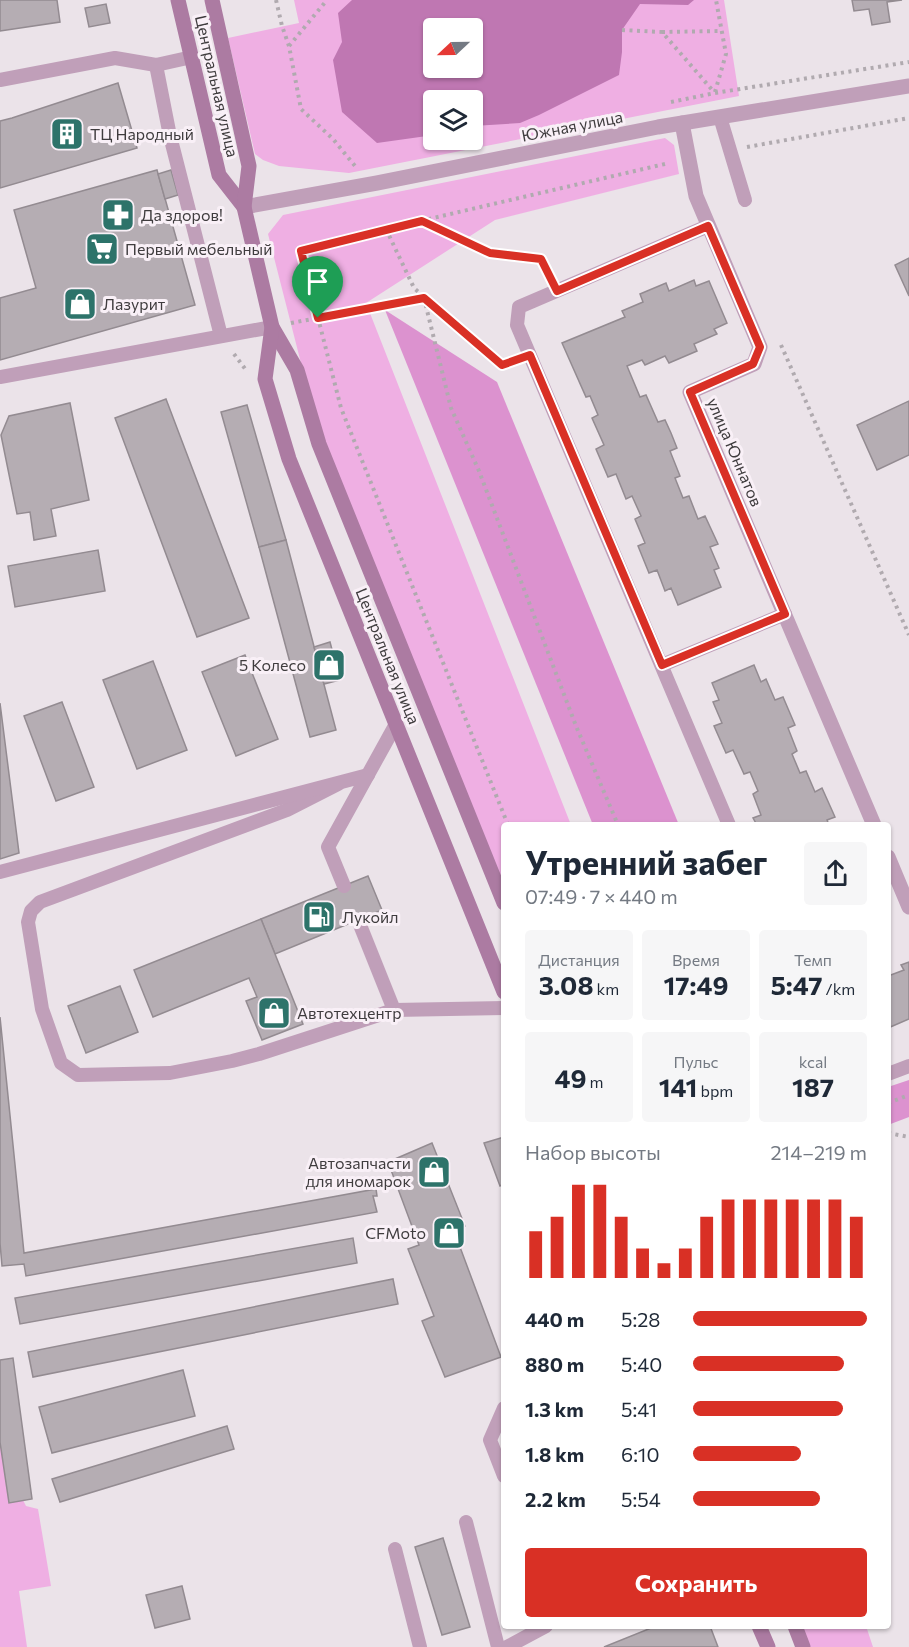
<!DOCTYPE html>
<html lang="ru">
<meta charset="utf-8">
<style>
:root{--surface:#fff;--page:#f6f6f7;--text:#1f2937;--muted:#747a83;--accent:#d93025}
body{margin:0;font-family:Commissioner,sans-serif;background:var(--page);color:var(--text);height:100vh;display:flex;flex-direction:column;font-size:22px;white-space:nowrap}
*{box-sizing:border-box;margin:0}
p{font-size:20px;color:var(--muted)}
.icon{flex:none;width:33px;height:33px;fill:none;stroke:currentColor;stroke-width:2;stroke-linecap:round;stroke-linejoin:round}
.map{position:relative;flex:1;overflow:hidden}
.details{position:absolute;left:501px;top:822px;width:390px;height:807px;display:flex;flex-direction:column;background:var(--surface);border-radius:6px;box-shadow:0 2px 4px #0004}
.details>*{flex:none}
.needle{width:39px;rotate:248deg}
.controls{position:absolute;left:423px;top:18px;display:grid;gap:12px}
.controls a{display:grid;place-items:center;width:60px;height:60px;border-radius:6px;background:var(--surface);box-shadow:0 2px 4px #0004;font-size:30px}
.pin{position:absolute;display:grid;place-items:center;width:51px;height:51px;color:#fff;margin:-62px -26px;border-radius:50% 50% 50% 0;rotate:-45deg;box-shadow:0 0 6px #0007}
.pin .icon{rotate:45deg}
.round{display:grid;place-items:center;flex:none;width:63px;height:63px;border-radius:6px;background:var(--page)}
.overview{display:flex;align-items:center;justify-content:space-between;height:102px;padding:0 24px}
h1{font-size:33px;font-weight:700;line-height:45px}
.figures{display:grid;grid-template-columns:repeat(3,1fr);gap:9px;height:102px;padding:6px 24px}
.figures div{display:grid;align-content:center;border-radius:6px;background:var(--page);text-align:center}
.figures b{font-size:26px;font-weight:700}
.figures small{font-size:16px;font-weight:400}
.figures p{font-size:16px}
.chart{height:168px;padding:12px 24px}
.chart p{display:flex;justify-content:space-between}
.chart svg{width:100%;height:108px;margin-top:6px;stroke:var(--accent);stroke-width:6}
.button{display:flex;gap:12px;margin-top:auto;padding:12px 24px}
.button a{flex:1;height:69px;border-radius:6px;background:var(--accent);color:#fff;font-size:24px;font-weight:700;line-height:69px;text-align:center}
ul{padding:0 24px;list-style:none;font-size:20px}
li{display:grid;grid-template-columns:96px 72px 1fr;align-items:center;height:45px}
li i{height:15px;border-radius:8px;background:var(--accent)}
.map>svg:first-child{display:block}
.green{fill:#efafe3;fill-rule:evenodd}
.forest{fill:#dc92cf}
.water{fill:#bf77b2;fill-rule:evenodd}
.building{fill:#b5adb3;stroke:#938b91;stroke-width:1.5}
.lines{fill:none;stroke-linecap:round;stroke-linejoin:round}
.path{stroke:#b0aaaf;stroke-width:4;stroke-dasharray:3 4.5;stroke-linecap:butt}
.service{stroke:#c09fb9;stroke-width:14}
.minor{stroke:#c09fb9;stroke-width:15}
.tertiary{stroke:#c09fb9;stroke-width:15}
.secondary{stroke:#ac7ba2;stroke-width:15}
.route-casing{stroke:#fff;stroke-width:12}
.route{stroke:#d93025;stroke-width:8}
.labels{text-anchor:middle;stroke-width:6;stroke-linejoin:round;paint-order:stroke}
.street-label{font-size:16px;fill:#3f3c3e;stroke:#f9f0f7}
.poi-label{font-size:16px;fill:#3f3c3e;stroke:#f9f0f7;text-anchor:start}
</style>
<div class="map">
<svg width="909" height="1647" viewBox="0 0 909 1647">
<rect width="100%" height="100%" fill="#ebe3e9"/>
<g class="green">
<path d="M 294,0 L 724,0 L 739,96 L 349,173 L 279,166 L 263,160 L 255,154 L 228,38 L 299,23 ZM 434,28 L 472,28 L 472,68 L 434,68 ZM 434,100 L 472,100 L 472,140 L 434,140 Z"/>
<polygon points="665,138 674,145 679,174 495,220 366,303 571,825 504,825 504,887 325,442 302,367 268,234 283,215"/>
<polygon points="0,1442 9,1502 23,1500 26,1506 38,1509 51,1586 19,1591 27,1647 0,1647"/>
<polygon points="802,1626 866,1626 873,1647 810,1647"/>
</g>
<g class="forest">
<polygon points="385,310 497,382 679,825 593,825"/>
<polygon points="909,1080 909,1117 888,1125 888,1087"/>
</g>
<path class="water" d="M 352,0 L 694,0 L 688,5 L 640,4 L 622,30 L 622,52 L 619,75 L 539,115 L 520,123 L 473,126 L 472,100 L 434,100 L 433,138 L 427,136 L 377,143 L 342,112 L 333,60 L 342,42 L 338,13 ZM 434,28 L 472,28 L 472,68 L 434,68 Z"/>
<g class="building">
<polygon points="0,0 57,0 60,22 0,31"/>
<polygon points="852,0 902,0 887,2 890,22 872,25 869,9 854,11"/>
<polygon points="106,4 110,23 89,27 85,8"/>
<polygon points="118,83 137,148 0,188 0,121 12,118"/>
<polygon points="157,170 195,305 0,360 0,298 36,288 14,210"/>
<polygon points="171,170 178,195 165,199 158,174"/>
<polygon points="909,258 909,296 895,265"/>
<polygon points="694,280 696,286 709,281 727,323 714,329 717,334 694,344 697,351 669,363 665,356 645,365 642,360 627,366 640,397 646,395 658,422 665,420 671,433 677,448 670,451 680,476 675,478 683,498 689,496 698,519 705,516 718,544 710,547 719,568 714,570 721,587 678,605 671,588 665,591 657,570 649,573 638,546 645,543 635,519 641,516 632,496 626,499 616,474 608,477 596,449 604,445 592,418 598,415 590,396 586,397 562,343 625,317 622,311 643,302 640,294 666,283 669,291"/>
<polygon points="166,399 249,618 197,637 115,418"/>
<polygon points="909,401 909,455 877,470 857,425"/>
<polygon points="70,403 89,500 51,509 56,536 34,540 30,512 17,514 1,435 9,416"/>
<polygon points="247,405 286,540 259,547 221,412"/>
<polygon points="286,540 336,730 310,737 259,547"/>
<polygon points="98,550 105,591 15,607 8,566"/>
<polygon points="330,642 340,680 324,684 314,647"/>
<polygon points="245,655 278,739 236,756 202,672"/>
<polygon points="153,661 187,750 137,769 103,680"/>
<polygon points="754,665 761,682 766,679 775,700 783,697 795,725 788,728 797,751 792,754 800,773 806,771 815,792 822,788 835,817 827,820 829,825 757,825 753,818 761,815 753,794 758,791 750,772 744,774 733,750 726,753 714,726 722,723 713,702 719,700 712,683"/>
<polygon points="62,702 94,787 56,801 24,716"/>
<polygon points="0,703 19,853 0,859"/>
<polygon points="368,876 382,910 275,954 261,919"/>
<polygon points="261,919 303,1024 262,1040 246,1001 257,997 249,978 153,1017 134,970"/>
<polygon points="909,962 909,1019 888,1028 888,976 904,970 901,965"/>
<polygon points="120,986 138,1032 86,1053 68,1006"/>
<polygon points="0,1017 24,1253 376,1189 377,1196 373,1196 377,1212 26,1276 24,1264 2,1266 0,1243"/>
<polygon points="504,1137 504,1184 500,1186 484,1143"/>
<polygon points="432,1143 465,1226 454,1231 501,1357 445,1377 422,1321 434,1316 408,1249 419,1245 388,1162"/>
<polygon points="353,1238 357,1263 20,1324 15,1298"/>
<polygon points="393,1279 398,1304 33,1377 28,1352"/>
<polygon points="13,1358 32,1499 9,1503 0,1442 0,1360"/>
<polygon points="183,1370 195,1416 52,1453 39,1407"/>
<polygon points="227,1426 234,1449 60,1502 52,1479"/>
<polygon points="443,1538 470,1627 442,1635 415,1547"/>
<polygon points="182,1586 190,1619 155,1628 146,1595"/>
<polygon points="656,1626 710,1626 718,1647 604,1647"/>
</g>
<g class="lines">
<g class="path">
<polyline points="276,0 282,26 289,46 301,109 333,139 355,166"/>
<polyline points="622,30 662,32 714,92"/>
<polyline points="662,32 722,31"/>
<polyline points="289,46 327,0"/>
<polyline points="715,92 726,54 716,0"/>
<polyline points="671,102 715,93 909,62"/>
<polyline points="747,147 909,118"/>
<polyline points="423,221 490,253 541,259 549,274"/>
<polyline points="386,229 414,288 502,365 513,361"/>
<polyline points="291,323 424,298 451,408 479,471 576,726 618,825"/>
<polyline points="781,345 909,635"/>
<polyline points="234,354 246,370"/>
<polyline points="508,825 341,408 301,251 386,229 669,163"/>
<polyline points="888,1103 909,1095"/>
<polyline points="888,1133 909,1137"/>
</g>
<g class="service">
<polyline points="156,65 170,136 221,336"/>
<polyline points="0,80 115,58 156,65 192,57"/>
<polyline points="720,117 745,200"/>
<polyline points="708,226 519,307 517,325 729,825"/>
<polyline points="0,377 272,327"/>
<polyline points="662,665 785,614"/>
<polyline points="338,784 287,810 40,902 31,911 28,922 42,1009 61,1063 78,1075 170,1073 232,1061 259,1054 394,1010 504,1008"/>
<polyline points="0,872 368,775"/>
<polyline points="344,886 328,847 396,724"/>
<polyline points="358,920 394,1010"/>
<polyline points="888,1074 909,1066"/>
<polyline points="504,1408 490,1440 504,1476"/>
<polyline points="466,1522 498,1647"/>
<polyline points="395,1549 420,1647"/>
<polyline points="507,1647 546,1626"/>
</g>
<g class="minor">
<polyline points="682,123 696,196 760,347 754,364 690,392 874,825"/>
<polyline points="888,857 909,907"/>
</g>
<polyline class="tertiary" points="244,207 377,183 658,127 909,86"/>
<g class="secondary">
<polyline points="178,0 219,175 244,207"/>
<polyline points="212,0 249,166 244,207 272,327 297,370 319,444 504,903"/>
<polyline points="272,327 265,379 289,459 504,992"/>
<polyline points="759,1626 768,1647"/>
<polyline points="795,1626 803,1647"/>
</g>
</g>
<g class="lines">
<defs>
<polygon id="route" points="422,221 490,253 541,259 557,291 708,226 760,347 753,364 690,392 785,614 662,665 530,355 502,365 424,298 318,318 301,251"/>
</defs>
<use href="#route" class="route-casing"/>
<use href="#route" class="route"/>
</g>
<defs>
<symbol id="building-square" viewBox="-11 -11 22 22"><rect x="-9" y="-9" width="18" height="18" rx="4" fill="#2d736a" stroke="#f9f0f7"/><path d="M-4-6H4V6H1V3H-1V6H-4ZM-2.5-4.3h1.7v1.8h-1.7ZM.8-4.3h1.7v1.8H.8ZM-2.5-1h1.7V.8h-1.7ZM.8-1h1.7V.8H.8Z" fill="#fff"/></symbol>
<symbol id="pharmacy-square" viewBox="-11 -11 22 22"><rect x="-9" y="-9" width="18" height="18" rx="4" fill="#2d736a" stroke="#f9f0f7"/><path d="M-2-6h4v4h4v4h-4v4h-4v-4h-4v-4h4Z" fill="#fff"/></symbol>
<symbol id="supermarket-square" viewBox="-11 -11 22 22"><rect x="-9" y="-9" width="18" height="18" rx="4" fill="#2d736a" stroke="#f9f0f7"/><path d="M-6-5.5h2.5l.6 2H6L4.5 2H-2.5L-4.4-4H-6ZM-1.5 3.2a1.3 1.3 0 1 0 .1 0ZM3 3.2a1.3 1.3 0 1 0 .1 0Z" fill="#fff"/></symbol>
<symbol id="shop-square" viewBox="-11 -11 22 22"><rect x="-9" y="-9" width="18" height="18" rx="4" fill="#2d736a" stroke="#f9f0f7"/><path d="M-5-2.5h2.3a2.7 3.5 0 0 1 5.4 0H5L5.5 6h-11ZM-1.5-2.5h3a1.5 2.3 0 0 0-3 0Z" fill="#fff"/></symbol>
<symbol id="fuel-square" viewBox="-11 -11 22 22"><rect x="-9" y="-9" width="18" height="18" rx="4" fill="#2d736a" stroke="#f9f0f7"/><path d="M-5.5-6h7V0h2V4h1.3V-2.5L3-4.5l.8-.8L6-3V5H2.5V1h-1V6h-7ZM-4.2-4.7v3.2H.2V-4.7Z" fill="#fff"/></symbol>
</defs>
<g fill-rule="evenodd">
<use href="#building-square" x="48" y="115" width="38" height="38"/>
<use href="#pharmacy-square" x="99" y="196" width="38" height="38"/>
<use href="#supermarket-square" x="83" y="230" width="38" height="38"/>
<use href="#shop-square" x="61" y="285" width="38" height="38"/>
<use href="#shop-square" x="310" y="646" width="38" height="38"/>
<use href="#fuel-square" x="300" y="898" width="38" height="38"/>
<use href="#shop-square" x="255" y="994" width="38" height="38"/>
<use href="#shop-square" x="415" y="1153" width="38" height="38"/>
<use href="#shop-square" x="430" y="1214" width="38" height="38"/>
</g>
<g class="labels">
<g class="street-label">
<text transform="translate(217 86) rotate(77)" y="6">Центральная улица</text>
<text transform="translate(572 126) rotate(-11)" y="6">Южная улица</text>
<text transform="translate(735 452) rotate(67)" y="6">улица Юннатов</text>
<text transform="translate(388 656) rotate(68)" y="6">Центральная улица</text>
</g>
<g class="poi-label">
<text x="90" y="140">ТЦ Народный</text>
<text x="141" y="221">Да здоров!</text>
<text x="125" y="255">Первый мебельный</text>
<text x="103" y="310">Лазурит</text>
<text x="306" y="671" text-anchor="end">5 Колесо</text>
<text x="342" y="923">Лукойл</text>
<text x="297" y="1019">Автотехцентр</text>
<text x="411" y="1169" text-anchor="end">Автозапчасти<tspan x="411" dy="18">для иномарок</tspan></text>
<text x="426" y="1239" text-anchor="end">CFMoto</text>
</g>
</g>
</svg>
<div class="controls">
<a><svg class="needle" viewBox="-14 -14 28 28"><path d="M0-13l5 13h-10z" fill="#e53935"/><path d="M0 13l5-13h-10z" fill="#747a83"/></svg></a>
<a><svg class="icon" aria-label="layers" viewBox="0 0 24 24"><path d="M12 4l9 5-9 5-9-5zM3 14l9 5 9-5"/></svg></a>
</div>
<div class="pin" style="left:318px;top:318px;background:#1e9e55"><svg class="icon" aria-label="arrive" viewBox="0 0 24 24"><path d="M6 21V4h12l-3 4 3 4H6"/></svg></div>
<section class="details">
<div class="overview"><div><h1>Утренний забег</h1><p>07:49 · 7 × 440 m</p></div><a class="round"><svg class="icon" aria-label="share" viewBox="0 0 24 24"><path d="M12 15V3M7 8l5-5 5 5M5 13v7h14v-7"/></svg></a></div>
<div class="figures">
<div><p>Дистанция</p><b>3.08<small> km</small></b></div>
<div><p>Время</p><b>17:49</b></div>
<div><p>Темп</p><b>5:47<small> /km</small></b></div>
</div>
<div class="figures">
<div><b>49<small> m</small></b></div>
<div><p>Пульс</p><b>141<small> bpm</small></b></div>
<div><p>kcal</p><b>187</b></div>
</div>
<div class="chart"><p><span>Набор высоты</span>214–219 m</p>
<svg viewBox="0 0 160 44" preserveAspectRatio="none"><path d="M5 44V25M15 44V19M25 44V6M35 44V6M45 44V19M55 44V32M65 44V38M75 44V32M85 44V19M95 44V12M105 44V12M115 44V12M125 44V12M135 44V12M145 44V12M155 44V19"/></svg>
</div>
<ul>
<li><b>440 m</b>5:28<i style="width:100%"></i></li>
<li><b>880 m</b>5:40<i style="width:87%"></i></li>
<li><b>1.3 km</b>5:41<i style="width:86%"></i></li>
<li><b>1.8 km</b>6:10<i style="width:62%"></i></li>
<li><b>2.2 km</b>5:54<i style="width:73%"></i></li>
</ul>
<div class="button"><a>Сохранить</a></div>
</section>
</div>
